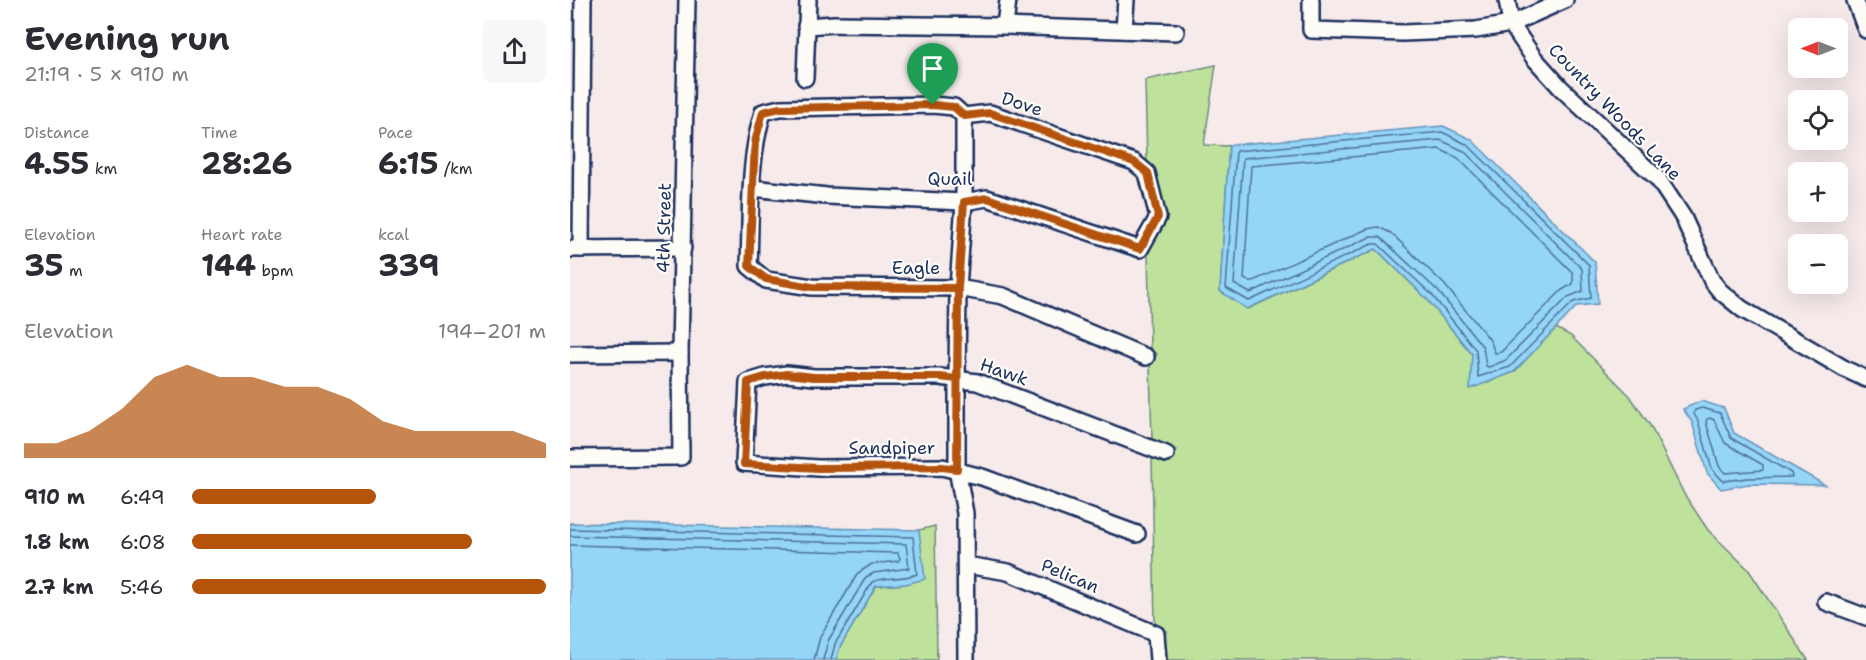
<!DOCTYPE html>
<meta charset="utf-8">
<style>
:root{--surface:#fff;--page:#f7f7f7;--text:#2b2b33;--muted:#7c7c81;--accent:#b45309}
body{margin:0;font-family:"Shantell Sans",sans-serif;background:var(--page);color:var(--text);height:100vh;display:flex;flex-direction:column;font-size:22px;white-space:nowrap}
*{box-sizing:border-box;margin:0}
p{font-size:20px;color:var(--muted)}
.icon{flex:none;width:33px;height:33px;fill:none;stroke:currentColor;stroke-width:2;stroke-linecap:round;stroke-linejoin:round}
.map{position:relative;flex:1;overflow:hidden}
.side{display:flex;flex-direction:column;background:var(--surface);width:570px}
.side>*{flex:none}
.needle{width:39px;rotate:270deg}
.tools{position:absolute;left:1218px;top:18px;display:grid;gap:12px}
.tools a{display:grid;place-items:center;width:60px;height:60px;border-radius:9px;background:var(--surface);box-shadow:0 6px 24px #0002;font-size:30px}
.pin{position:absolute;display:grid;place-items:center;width:51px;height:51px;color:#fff;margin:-62px -26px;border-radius:50% 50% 50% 0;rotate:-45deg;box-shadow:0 0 6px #0007}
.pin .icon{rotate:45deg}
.round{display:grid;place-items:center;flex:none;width:63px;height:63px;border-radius:9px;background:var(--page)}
.summary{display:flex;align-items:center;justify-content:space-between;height:102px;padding:0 24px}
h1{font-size:33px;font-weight:700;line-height:45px}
.metrics{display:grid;grid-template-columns:repeat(3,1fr);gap:9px;height:102px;padding:6px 24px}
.metrics div{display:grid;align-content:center}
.metrics b{font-size:30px;font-weight:700}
.metrics small{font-size:16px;font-weight:400}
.metrics p{font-size:16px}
.chart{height:168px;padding:12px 24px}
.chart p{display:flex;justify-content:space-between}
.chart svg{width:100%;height:108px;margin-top:6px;fill:var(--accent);opacity:.7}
ul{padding:0 24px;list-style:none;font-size:20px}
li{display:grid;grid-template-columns:96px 72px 1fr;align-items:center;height:45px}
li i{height:15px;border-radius:8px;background:var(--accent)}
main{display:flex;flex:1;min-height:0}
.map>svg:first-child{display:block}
.green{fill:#bee29c;stroke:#6c887d;stroke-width:1.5}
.water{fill:#95d5f7;stroke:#6493ba;stroke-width:1.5}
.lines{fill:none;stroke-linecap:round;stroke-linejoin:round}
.shore{stroke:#4c719b;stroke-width:1.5}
.minor-casing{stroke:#1b2f5e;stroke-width:20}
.minor{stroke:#fdfcf7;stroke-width:15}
.route-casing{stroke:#fff;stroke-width:12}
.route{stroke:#b45309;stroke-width:8}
.labels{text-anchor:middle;stroke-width:4.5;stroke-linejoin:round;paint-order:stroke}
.street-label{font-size:18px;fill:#1b2f5e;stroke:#fdfcf7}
</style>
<main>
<section class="side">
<div class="summary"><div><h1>Evening run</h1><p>21:19 · 5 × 910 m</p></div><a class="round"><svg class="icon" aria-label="share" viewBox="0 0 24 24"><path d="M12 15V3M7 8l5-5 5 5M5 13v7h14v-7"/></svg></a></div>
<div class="metrics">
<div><p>Distance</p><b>4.55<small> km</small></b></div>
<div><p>Time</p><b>28:26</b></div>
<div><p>Pace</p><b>6:15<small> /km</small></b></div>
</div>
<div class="metrics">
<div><p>Elevation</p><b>35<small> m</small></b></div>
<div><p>Heart rate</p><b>144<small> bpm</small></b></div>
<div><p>kcal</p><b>339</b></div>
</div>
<div class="chart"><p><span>Elevation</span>194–201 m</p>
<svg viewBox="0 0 160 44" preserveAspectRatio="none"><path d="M0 44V38L10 38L20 33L30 24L40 11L50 6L60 11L70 11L80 15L90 15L100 20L110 29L120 33L130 33L140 33L150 33L160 38V44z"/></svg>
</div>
<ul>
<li><b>910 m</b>6:49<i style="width:52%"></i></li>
<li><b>1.8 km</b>6:08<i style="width:79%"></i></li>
<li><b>2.7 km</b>5:46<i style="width:100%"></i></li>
</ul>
</section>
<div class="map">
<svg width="1296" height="660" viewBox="0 0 1296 660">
<rect width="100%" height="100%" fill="#f6eaea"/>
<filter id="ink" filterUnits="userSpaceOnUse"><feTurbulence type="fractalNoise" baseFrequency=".0167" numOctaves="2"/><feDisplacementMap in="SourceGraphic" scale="12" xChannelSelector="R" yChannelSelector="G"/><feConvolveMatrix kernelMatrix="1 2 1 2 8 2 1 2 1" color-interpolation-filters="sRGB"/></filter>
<g filter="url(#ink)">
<g class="green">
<polygon points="646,65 634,145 659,146 650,291 678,309 806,249 857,299 902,354 901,388 944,372 986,328 1001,336 1060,396 1081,427 1114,494 1138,530 1178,569 1238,660 596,660 594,636 597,631 593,630 593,627 585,626 582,456 600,463 607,450 582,441 580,366 587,354 580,350 578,251 596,215 585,171 577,162 575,80"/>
<polygon points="365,526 367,660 266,660 270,647 306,586 336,584 349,530"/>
</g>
<g class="water">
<polygon points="873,126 901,139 1025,262 1028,304 1007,306 944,372 900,389 902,354 857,299 806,249 677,309 650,291 659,145"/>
<polygon points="1131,401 1154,408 1164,433 1255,485 1179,484 1151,489 1137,473 1122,422 1113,409"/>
<polygon points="0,523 349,530 355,579 336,584 306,586 270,647 266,660 0,660"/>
</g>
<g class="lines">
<g class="shore">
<polygon points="872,132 898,145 1019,265 1021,298 1003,302 940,367 908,377 906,350 862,295 808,244 802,244 679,301 656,288 666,151"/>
<polygon points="870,140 894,151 1012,269 1013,291 998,297 936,360 919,367 916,366 913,347 868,291 810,237 800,237 680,293 664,284 673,158"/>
<polygon points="869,149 888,158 1003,273 1003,284 992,290 931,352 925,353 920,340 874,284 821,233 808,227 797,229 681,282 674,279 681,166"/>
<polygon points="1132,408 1150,413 1161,438 1221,473 1222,477 1178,478 1153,481 1142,469 1128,421 1124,414 1125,410"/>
<polygon points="1140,418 1144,420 1155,443 1193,465 1193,470 1155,473 1149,466 1136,422 1137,419"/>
<path d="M 0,529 L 343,537 L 347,574 C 333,580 315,576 302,582 L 265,644 L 261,660"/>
<polyline points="0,536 336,544 339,568 304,573 296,577 258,641 253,660"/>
<polyline points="0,545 328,553 330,559 328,561 302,564 288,573 250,637 244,660"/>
</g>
<defs>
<g id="minor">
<polyline points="741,0 741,30 833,33 906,30 941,24 995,0"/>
<polyline points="937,0 941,24 964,58 991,88 1088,179 1113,217 1142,281 1150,291 1172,309 1275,369 1296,379"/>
<polyline points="1285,0 1296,30"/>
<polyline points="236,26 264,24 435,26 606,32"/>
<polyline points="435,26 438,0"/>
<polyline points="554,30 556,0"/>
<polyline points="235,78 238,0"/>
<polyline points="394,116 394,202 388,288 387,379 387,469 395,513 396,660"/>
<path d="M 182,188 L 257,196 L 394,202 L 417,198 L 570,249 L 588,217 L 577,173 L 564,162 L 420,113 L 394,116 L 384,107 L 363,105 L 210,108 L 193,112 C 178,161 181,215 179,266 L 196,280 L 242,287 L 388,288 L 433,296 L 576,357"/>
<polyline points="0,249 113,248"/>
<polyline points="11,249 13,0"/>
<polyline points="0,354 110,353"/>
<polyline points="0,458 111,457 110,353 117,0"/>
<polyline points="567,534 412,477 372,467 248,468 174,463 178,382 195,377 217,374 244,377 370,377 407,382 596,454"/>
<polyline points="396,565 438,572 586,634 588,660"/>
<polyline points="1256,602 1296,617"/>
</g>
</defs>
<use href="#minor" class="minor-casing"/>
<use href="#minor" class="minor"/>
</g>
</g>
<g class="lines" filter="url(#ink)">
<defs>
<polyline id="route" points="363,105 210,108 193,112 185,142 179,266 196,279 242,287 388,288 387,469 372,467 248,468 174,464 178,382 195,377 217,374 244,377 370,377 387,379 388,288 394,202 417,198 570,249 588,217 578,173 564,162 420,113 394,116 384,107 363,105"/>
</defs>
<use href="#route" class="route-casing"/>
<use href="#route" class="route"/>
</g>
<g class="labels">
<g class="street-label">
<text transform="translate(452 104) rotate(18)" y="6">Dove</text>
<text transform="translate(1045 112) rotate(46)" y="6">Country Woods Lane</text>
<text x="380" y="185">Quail</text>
<text transform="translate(94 228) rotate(-89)" y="6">4th Street</text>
<text x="346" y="274">Eagle</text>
<text transform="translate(434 372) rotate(19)" y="6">Hawk</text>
<text x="322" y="454">Sandpiper</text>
<text transform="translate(500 576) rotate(23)" y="6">Pelican</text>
</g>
</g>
</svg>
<div class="tools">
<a><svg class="needle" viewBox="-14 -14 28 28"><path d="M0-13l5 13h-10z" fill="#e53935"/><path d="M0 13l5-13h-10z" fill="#7c7c81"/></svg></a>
<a><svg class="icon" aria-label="locate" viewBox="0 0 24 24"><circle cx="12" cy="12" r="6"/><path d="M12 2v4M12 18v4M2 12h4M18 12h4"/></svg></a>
<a>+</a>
<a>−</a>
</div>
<div class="pin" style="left:363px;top:105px;background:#1e9e55"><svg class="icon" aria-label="arrive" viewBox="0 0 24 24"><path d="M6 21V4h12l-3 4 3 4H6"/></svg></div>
</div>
</main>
